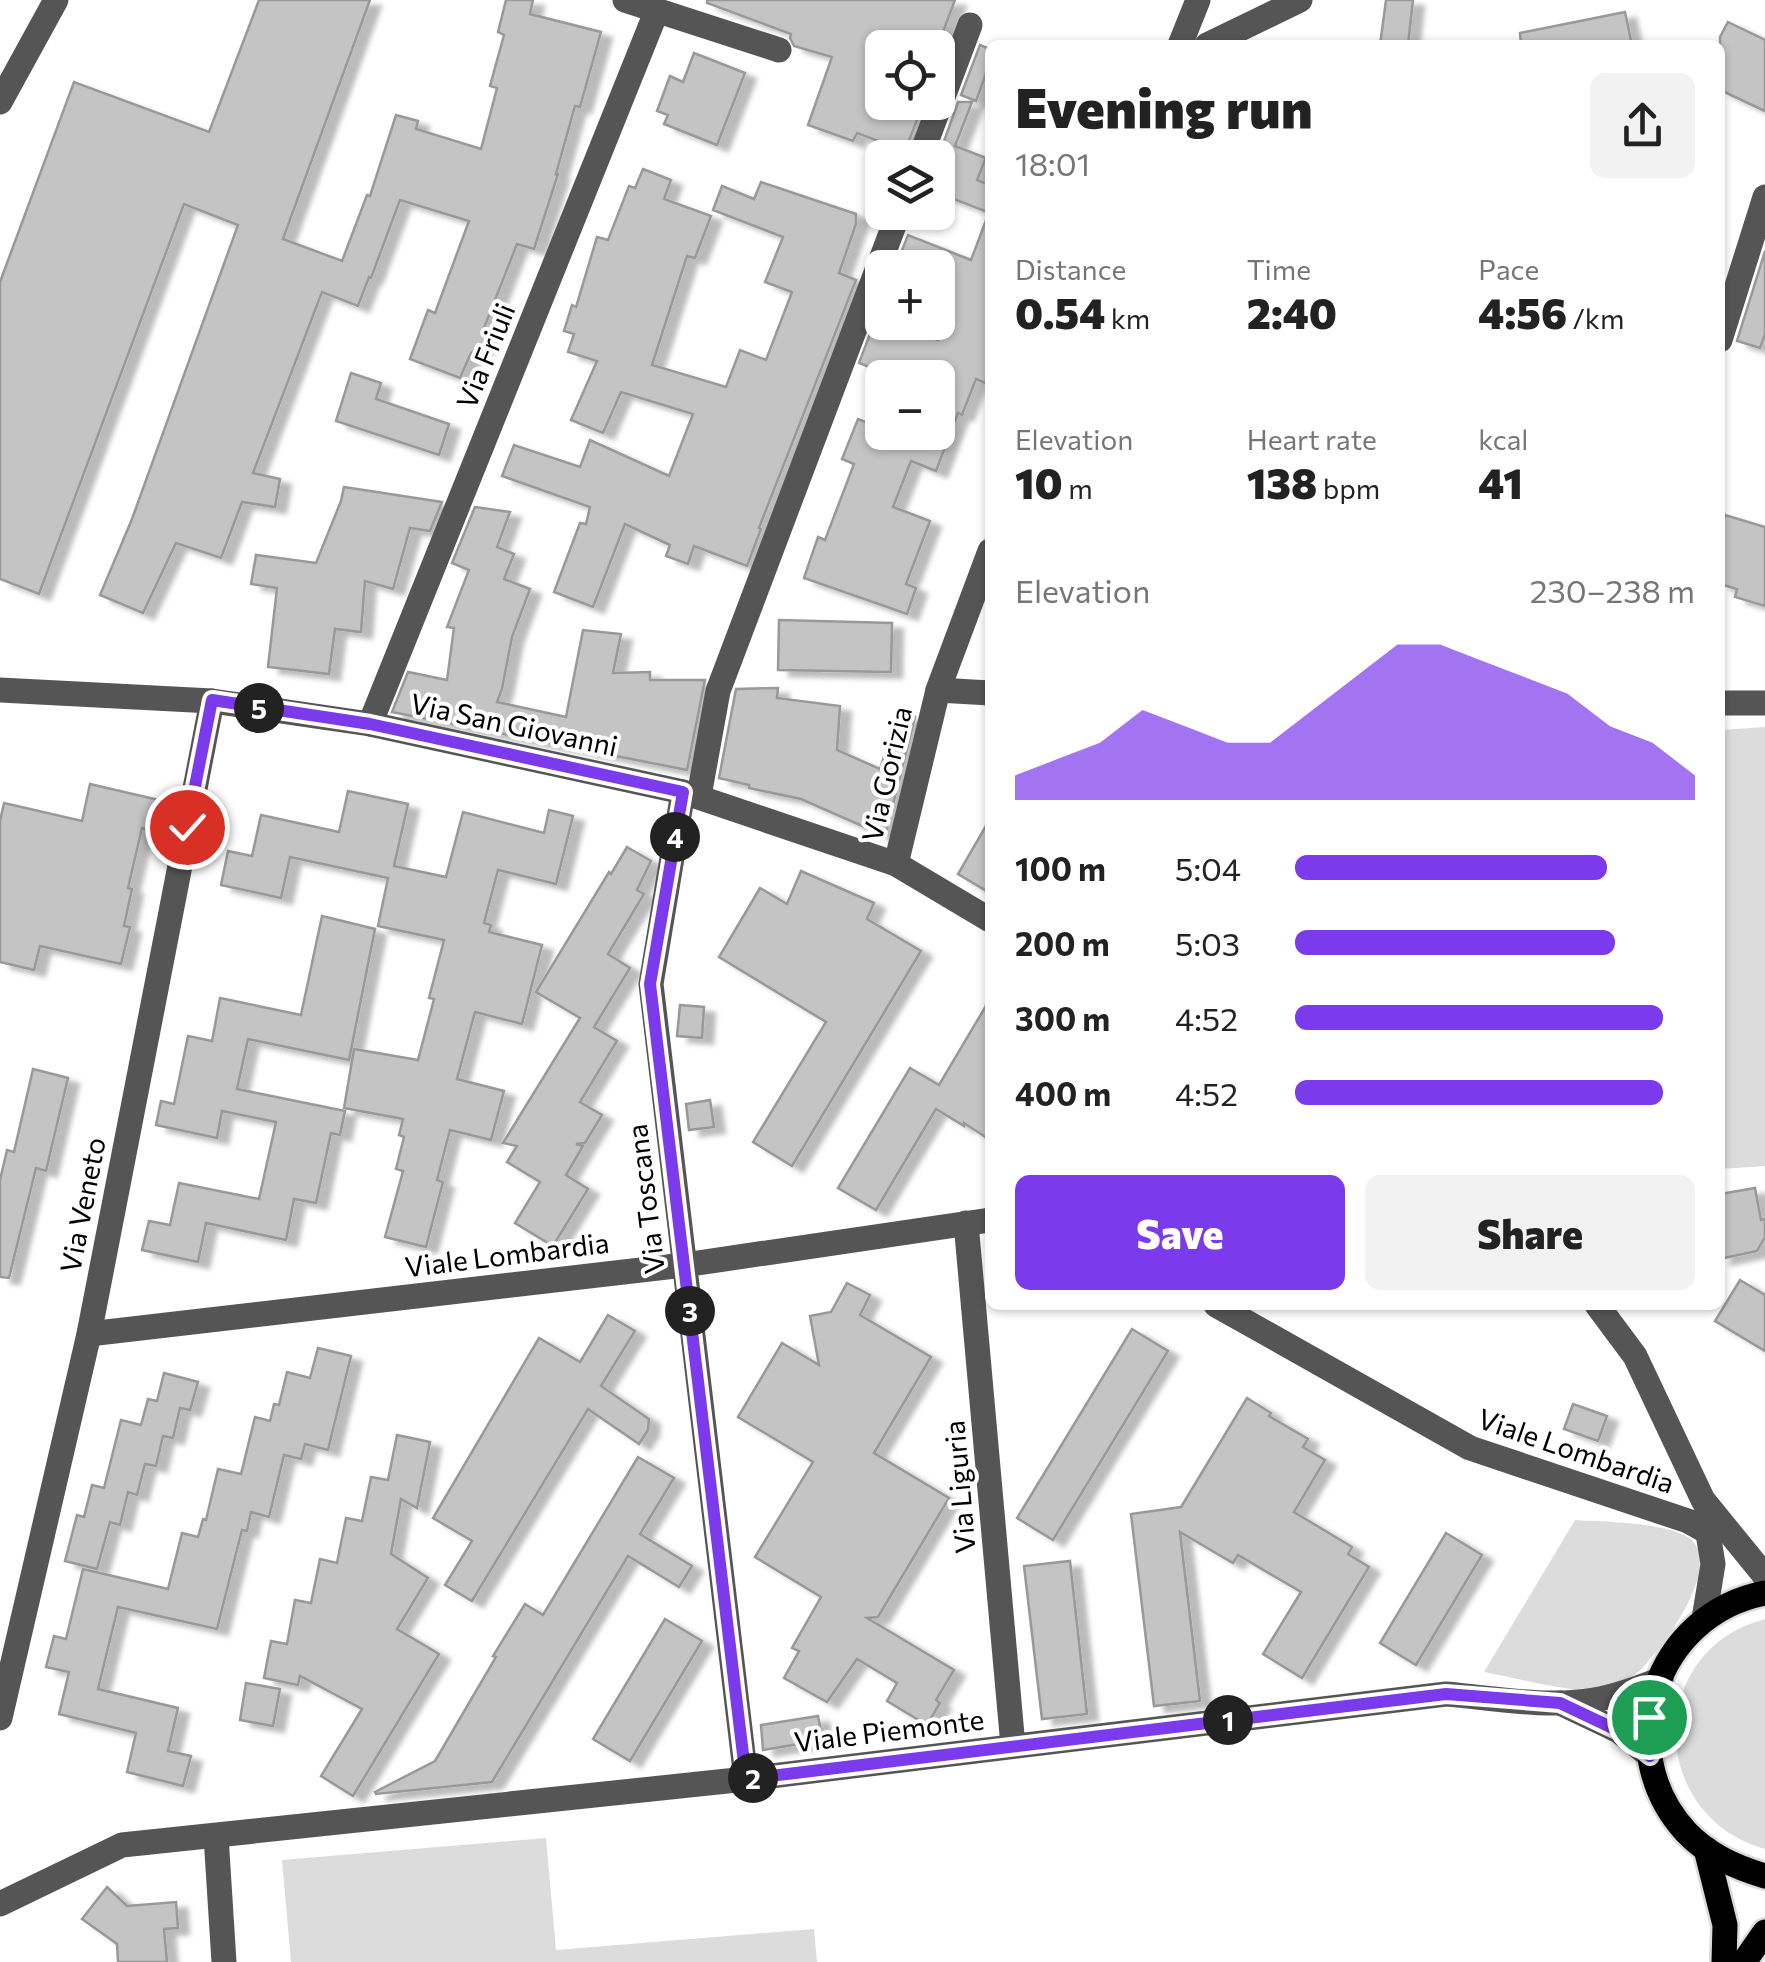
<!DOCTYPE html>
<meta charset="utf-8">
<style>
:root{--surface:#fff;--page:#f2f2f2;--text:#222;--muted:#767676;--accent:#7c3aed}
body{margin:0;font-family:Commissioner,sans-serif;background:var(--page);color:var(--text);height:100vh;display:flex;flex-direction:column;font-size:38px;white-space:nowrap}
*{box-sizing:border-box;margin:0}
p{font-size:32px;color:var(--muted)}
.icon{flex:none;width:55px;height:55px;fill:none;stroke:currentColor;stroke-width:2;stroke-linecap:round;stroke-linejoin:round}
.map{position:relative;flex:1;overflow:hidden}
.panel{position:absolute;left:985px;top:40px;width:740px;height:1270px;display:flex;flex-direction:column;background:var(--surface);border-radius:15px;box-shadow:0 2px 8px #0004}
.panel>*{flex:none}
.buttons{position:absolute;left:865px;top:30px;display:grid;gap:20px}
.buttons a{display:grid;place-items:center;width:90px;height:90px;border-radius:15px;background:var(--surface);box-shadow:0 2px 8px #0004;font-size:50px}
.pin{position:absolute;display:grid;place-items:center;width:85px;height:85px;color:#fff;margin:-42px;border:5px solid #fff;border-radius:50%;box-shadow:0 2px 10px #0007}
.km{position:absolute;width:50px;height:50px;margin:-25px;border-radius:50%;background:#222;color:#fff;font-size:28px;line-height:50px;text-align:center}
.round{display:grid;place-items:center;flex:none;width:105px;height:105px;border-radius:15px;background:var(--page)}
.headline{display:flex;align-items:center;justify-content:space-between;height:170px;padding:0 30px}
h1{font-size:55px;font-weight:800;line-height:75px}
.stats{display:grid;grid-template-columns:repeat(3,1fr);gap:15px;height:170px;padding:10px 30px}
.stats div{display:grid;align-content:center}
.stats b{font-size:42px;font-weight:800}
.stats small{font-size:28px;font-weight:400}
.stats p{font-size:28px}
.chart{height:280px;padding:20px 30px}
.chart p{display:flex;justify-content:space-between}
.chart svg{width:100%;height:180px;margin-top:10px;fill:var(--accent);opacity:.7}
.cta{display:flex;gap:20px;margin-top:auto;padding:20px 30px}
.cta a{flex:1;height:115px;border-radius:15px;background:var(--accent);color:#fff;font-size:40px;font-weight:800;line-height:115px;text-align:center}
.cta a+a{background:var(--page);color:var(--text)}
ul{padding:0 30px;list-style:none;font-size:32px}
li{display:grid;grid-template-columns:160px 120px 1fr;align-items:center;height:75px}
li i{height:25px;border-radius:12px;background:var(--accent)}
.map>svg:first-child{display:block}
.green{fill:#dcdcdc}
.building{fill:#c4c4c4;stroke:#999;stroke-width:2.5;filter:url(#shadow)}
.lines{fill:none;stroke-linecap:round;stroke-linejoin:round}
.major-casing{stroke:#dbdbdb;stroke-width:30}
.minor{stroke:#555;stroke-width:25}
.major{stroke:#000;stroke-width:25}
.route-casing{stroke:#fff;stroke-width:20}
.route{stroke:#7c3aed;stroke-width:12}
.labels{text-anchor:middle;stroke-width:8;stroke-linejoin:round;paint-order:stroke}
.street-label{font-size:28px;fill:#000;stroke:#fff}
</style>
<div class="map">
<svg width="1765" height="1962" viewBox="0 0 1765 1962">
<defs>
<filter id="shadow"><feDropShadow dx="11" dy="6" stdDeviation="2.5" flood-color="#0004"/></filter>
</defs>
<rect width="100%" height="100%" fill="#fff"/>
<g class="green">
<polygon points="1765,727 1765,1166 1720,1169 1720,730"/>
<path d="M 1575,1520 C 1603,1522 1666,1522 1689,1538 C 1724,1564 1666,1643 1645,1665 C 1635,1677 1613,1687 1598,1690 C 1573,1693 1511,1677 1484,1672 Z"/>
<path d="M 1765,1619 L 1765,1849 C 1647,1816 1645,1650 1765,1619 Z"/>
<polygon points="546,1838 556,1950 814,1929 817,1962 291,1962 282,1860"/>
</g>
<g class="building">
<polygon points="259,0 370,0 283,239 342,261 367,195 370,196 396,115 418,121 416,129 481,149 497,88 490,86 504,35 498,32 506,0 533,0 530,14 601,32 580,107 575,106 556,174 558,174 534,249 517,244 484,328 488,344 471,353 460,378 410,359 428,310 435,313 469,221 400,200 371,278 369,277 358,306 322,292 253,473 280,479 275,507 242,502 221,558 176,543 143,613 100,595 132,519 238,225 184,204 39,594 0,579 0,282 74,82 209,132"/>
<polygon points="707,0 955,0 937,48 924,48 884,32 867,84 882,90 882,102 924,102 905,151 857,133 853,141 808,125 832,57 794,46 790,38 791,34 707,3"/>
<polygon points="1386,0 1413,0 1408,45 1380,45"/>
<polygon points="1625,12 1632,45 1521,45 1520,33"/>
<polygon points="1728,22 1765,40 1765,111 1720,90 1720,37"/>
<polygon points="980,45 990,49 990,63 976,101 961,95"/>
<polygon points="694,53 745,73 717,145 664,124 668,115 657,111 670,76 683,82"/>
<polygon points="958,102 972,102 955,146 986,158 977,180 990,185 990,213 938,193 938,158"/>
<polygon points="643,169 671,180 664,199 711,216 695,258 687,256 652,365 726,387 740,350 766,360 792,292 765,282 783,237 713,210 722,186 754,199 761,182 856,214 856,224 839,273 856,280 759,528 761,529 747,566 694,546 688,564 666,556 670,545 625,524 593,607 554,592 580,523 586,524 590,507 502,476 514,445 580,467 590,440 669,476 693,414 621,392 603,433 571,420 597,361 568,352 574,334 564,331 572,305 576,307 597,237 608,240 629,186 635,188"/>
<polygon points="988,215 990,216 990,385 976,379 962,415 958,413 936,471 911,461 893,507 930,521 906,584 916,588 907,614 804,578 818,537 825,540 854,464 842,459 858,419 882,428 882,432 895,432 918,442 922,432 938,432 938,378 898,378 859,363 882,302 882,322 889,322 938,340 938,268 895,268 908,235 971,260"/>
<polygon points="1765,251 1765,334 1760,348 1737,341"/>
<polygon points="351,373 381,383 376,399 449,424 439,455 336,421"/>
<polygon points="344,487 442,502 430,531 410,528 393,589 365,581 361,632 335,629 329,674 268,667 277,588 251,584 256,555 316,563 341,501"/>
<polygon points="475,507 510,512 497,547 514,554 504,579 530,589 512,637 502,689 497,702 566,717 583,630 621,634 613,673 650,672 650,680 705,680 687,770 392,712 408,672 447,680 454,628 447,627 469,570 452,563"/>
<polygon points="1725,515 1765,527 1765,606 1735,597 1737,589 1720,584 1720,534"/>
<polygon points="779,620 892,623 891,672 778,670"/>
<polygon points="778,688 777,698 840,706 837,750 880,769 898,714 915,717 885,836 801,799 749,788 749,785 719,778 736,689"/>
<polygon points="90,784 167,802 160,832 142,828 128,888 132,889 124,926 130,927 121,964 40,946 34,970 0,962 0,821 4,803 82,821"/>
<polygon points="348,791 408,804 394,866 446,877 463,812 544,833 549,810 573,816 556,884 498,870 484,923 491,925 489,932 542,945 522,1024 475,1012 457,1079 504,1091 491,1140 450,1130 437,1180 443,1182 426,1247 385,1237 403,1171 396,1169 404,1137 399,1135 403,1119 344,1108 354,1049 418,1060 434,999 429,998 444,940 378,926 388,878 290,857 281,898 221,885 228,851 252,856 261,815 339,832"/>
<polygon points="990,819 990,893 958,874"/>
<polygon points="627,847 651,861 637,890 644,894 608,954 630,968 594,1027 617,1041 580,1102 602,1115 585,1143 576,1144 583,1146 566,1175 588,1189 553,1246 515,1223 540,1182 507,1162 517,1146 503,1143 580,1018 536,992 609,872 611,874"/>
<polygon points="801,871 874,903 867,919 921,951 792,1166 753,1142 826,1022 719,957 760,888 787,904"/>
<polygon points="322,916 375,929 349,1060 248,1039 237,1089 345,1111 340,1135 331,1133 316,1203 294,1199 286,1240 206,1223 198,1262 142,1250 149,1221 170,1225 179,1183 259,1199 276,1122 222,1111 217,1138 156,1125 161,1101 174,1104 188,1036 212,1041 220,998 301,1015"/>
<polygon points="990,999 990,1140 964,1123 964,1126 936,1109 876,1210 838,1188 910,1068 939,1085"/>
<polygon points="680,1005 704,1007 702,1038 677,1036"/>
<polygon points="33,1069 68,1078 46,1171 36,1168 9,1278 0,1277 0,1180 7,1150 14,1152"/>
<polygon points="710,1100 714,1127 689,1130 686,1104"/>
<polygon points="1755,1188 1761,1220 1765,1219 1765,1237 1757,1251 1720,1259 1720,1194"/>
<polygon points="1740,1280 1765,1295 1765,1351 1715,1321"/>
<polygon points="847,1283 870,1295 860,1315 931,1357 874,1453 949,1498 878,1617 867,1618 954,1670 936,1700 940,1703 927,1725 887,1701 897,1683 857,1659 827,1702 784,1678 799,1651 792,1648 821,1597 755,1557 813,1462 738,1417 782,1343 819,1365 810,1316 831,1312"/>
<polygon points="608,1315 635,1331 601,1386 649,1419 648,1430 639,1444 588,1409 472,1601 445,1585 472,1541 433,1518 539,1338 580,1362"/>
<polygon points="1132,1329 1168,1351 1053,1540 1017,1518"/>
<polygon points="318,1348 351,1356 328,1450 305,1444 301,1459 284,1455 269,1517 251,1512 247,1531 242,1530 217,1629 118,1607 98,1689 178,1708 168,1751 191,1756 183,1786 127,1772 136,1733 59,1714 69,1672 46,1667 54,1636 66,1639 83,1569 168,1589 182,1533 198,1537 203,1519 206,1520 218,1469 241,1474 255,1417 270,1421 274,1404 279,1405 287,1372 310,1378"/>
<polygon points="164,1373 198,1382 190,1410 180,1408 173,1438 163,1436 156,1466 145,1464 137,1495 128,1492 120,1525 110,1522 97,1569 65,1561 77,1515 84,1517 92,1485 104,1488 121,1420 141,1425 148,1399 157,1401"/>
<polygon points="1247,1398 1271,1413 1269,1416 1308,1439 1303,1447 1325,1460 1294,1512 1352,1547 1348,1554 1369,1567 1302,1678 1263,1654 1301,1592 1238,1555 1233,1563 1180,1532 1200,1701 1154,1706 1131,1514 1181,1507"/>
<polygon points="1573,1404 1607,1416 1598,1441 1564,1429"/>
<polygon points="397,1435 430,1442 417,1508 401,1499 391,1554 428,1578 397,1629 439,1654 353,1796 321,1776 362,1709 300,1676 298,1685 264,1678 271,1641 287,1644 295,1600 311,1603 320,1559 337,1563 346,1518 362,1521 371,1477 388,1480"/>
<polygon points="638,1457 674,1478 640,1534 692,1566 679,1587 628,1556 492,1782 376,1794 375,1792 435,1761 496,1657 493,1656 525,1604 543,1615"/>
<polygon points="1446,1533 1482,1555 1416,1665 1380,1643"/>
<polygon points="1070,1561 1087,1714 1042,1719 1024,1566"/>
<polygon points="665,1619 702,1641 630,1761 593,1739"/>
<polygon points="246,1683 280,1689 273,1726 240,1720"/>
<polygon points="818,1716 823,1740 763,1750 761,1725"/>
<polygon points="107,1887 127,1906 176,1902 178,1928 164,1929 167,1962 118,1962 117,1944 82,1919"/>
</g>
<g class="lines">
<defs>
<g id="major">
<path d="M 1765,1593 C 1655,1614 1610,1749 1686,1832 C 1708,1855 1735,1867 1765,1876"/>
<polyline points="1706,1849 1725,1925 1724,1962"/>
<polyline points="1744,1962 1765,1932"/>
</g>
</defs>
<use href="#major" class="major-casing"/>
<g class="minor">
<polyline points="625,0 779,50"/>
<polyline points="1180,45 1198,0"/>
<polyline points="1207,45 1300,0"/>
<polyline points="0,102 56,0"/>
<polyline points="920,158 970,25"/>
<polyline points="1720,340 1765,197"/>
<polyline points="0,690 212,701 370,724 683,792 896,864 990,920"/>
<polyline points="938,690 990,551"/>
<polyline points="1720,703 1765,703"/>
<polyline points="370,724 657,10"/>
<polyline points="683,792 651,984 746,1779"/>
<polyline points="699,796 718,691 899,212"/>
<polyline points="896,864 938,690 990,693"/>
<polyline points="966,1223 1013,1746"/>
<polyline points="1216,1305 1470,1448 1688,1521 1708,1532"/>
<polyline points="1597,1305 1635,1356 1703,1500 1765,1576"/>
<polyline points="89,1334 684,1265 990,1220"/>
<polyline points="1704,1619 1713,1564 1705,1515"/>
<polyline points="1560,1703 1619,1731 1650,1756"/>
<polyline points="0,1718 89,1334 212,701"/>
<polyline points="216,1836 224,1962"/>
<path d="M 0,1904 L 122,1845 L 746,1779 L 1446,1694 C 1494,1698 1546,1708 1594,1700 C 1617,1696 1639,1688 1661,1679"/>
</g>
<use href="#major" class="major"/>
</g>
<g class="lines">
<defs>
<polyline id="route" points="187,827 212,700 370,724 683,792 650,984 746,1779 1446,1694 1560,1703 1619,1731 1650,1756 1649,1717"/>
</defs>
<use href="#route" class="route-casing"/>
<use href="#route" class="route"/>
</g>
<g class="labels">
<g class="street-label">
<text transform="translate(486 356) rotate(-68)" y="10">Via Friuli</text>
<text transform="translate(514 725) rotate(12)" y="10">Via San Giovanni</text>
<text transform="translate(887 774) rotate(-77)" y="10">Via Gorizia</text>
<text transform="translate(646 1199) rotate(-97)" y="10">Via Toscana</text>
<text transform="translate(83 1205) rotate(-79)" y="10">Via Veneto</text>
<text transform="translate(507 1255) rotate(-7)" y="10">Viale Lombardia</text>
<text transform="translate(1576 1451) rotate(19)" y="10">Viale Lombardia</text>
<text transform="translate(960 1487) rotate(-95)" y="10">Via Liguria</text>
<text transform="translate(889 1731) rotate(-7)" y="10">Viale Piemonte</text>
</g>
</g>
</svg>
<div class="buttons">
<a><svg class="icon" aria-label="locate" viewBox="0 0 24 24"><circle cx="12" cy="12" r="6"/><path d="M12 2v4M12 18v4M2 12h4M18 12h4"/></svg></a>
<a><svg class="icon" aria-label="layers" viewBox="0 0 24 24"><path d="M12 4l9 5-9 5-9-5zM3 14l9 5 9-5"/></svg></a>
<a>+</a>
<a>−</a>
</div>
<div class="pin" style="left:1649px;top:1717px;background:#1e9e55"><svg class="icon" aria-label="arrive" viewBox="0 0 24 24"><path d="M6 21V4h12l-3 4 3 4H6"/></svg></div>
<div class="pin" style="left:187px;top:827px;background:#d93025"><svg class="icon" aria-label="check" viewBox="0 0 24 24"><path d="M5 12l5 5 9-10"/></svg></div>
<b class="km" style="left:1228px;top:1720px">1</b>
<b class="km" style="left:753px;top:1778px">2</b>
<b class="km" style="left:690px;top:1311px">3</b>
<b class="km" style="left:675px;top:837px">4</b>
<b class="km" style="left:259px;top:708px">5</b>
<section class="panel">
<div class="headline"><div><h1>Evening run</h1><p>18:01</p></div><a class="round"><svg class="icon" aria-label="share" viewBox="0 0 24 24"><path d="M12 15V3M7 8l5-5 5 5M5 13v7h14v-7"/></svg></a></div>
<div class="stats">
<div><p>Distance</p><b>0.54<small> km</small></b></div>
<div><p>Time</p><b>2:40</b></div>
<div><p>Pace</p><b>4:56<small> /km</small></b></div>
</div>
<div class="stats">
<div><p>Elevation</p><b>10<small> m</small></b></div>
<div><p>Heart rate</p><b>138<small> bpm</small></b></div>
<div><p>kcal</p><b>41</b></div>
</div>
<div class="chart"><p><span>Elevation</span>230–238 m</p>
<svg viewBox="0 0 160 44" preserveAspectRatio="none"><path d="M0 44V38L10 34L20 30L30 22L40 26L50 30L60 30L70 22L80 14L90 6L100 6L110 10L120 14L130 18L140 26L150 30L160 38V44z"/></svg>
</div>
<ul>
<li><b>100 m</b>5:04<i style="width:78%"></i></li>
<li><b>200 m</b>5:03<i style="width:80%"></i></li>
<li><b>300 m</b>4:52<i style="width:92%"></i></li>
<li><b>400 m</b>4:52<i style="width:92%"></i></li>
</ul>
<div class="cta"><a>Save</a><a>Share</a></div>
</section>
</div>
